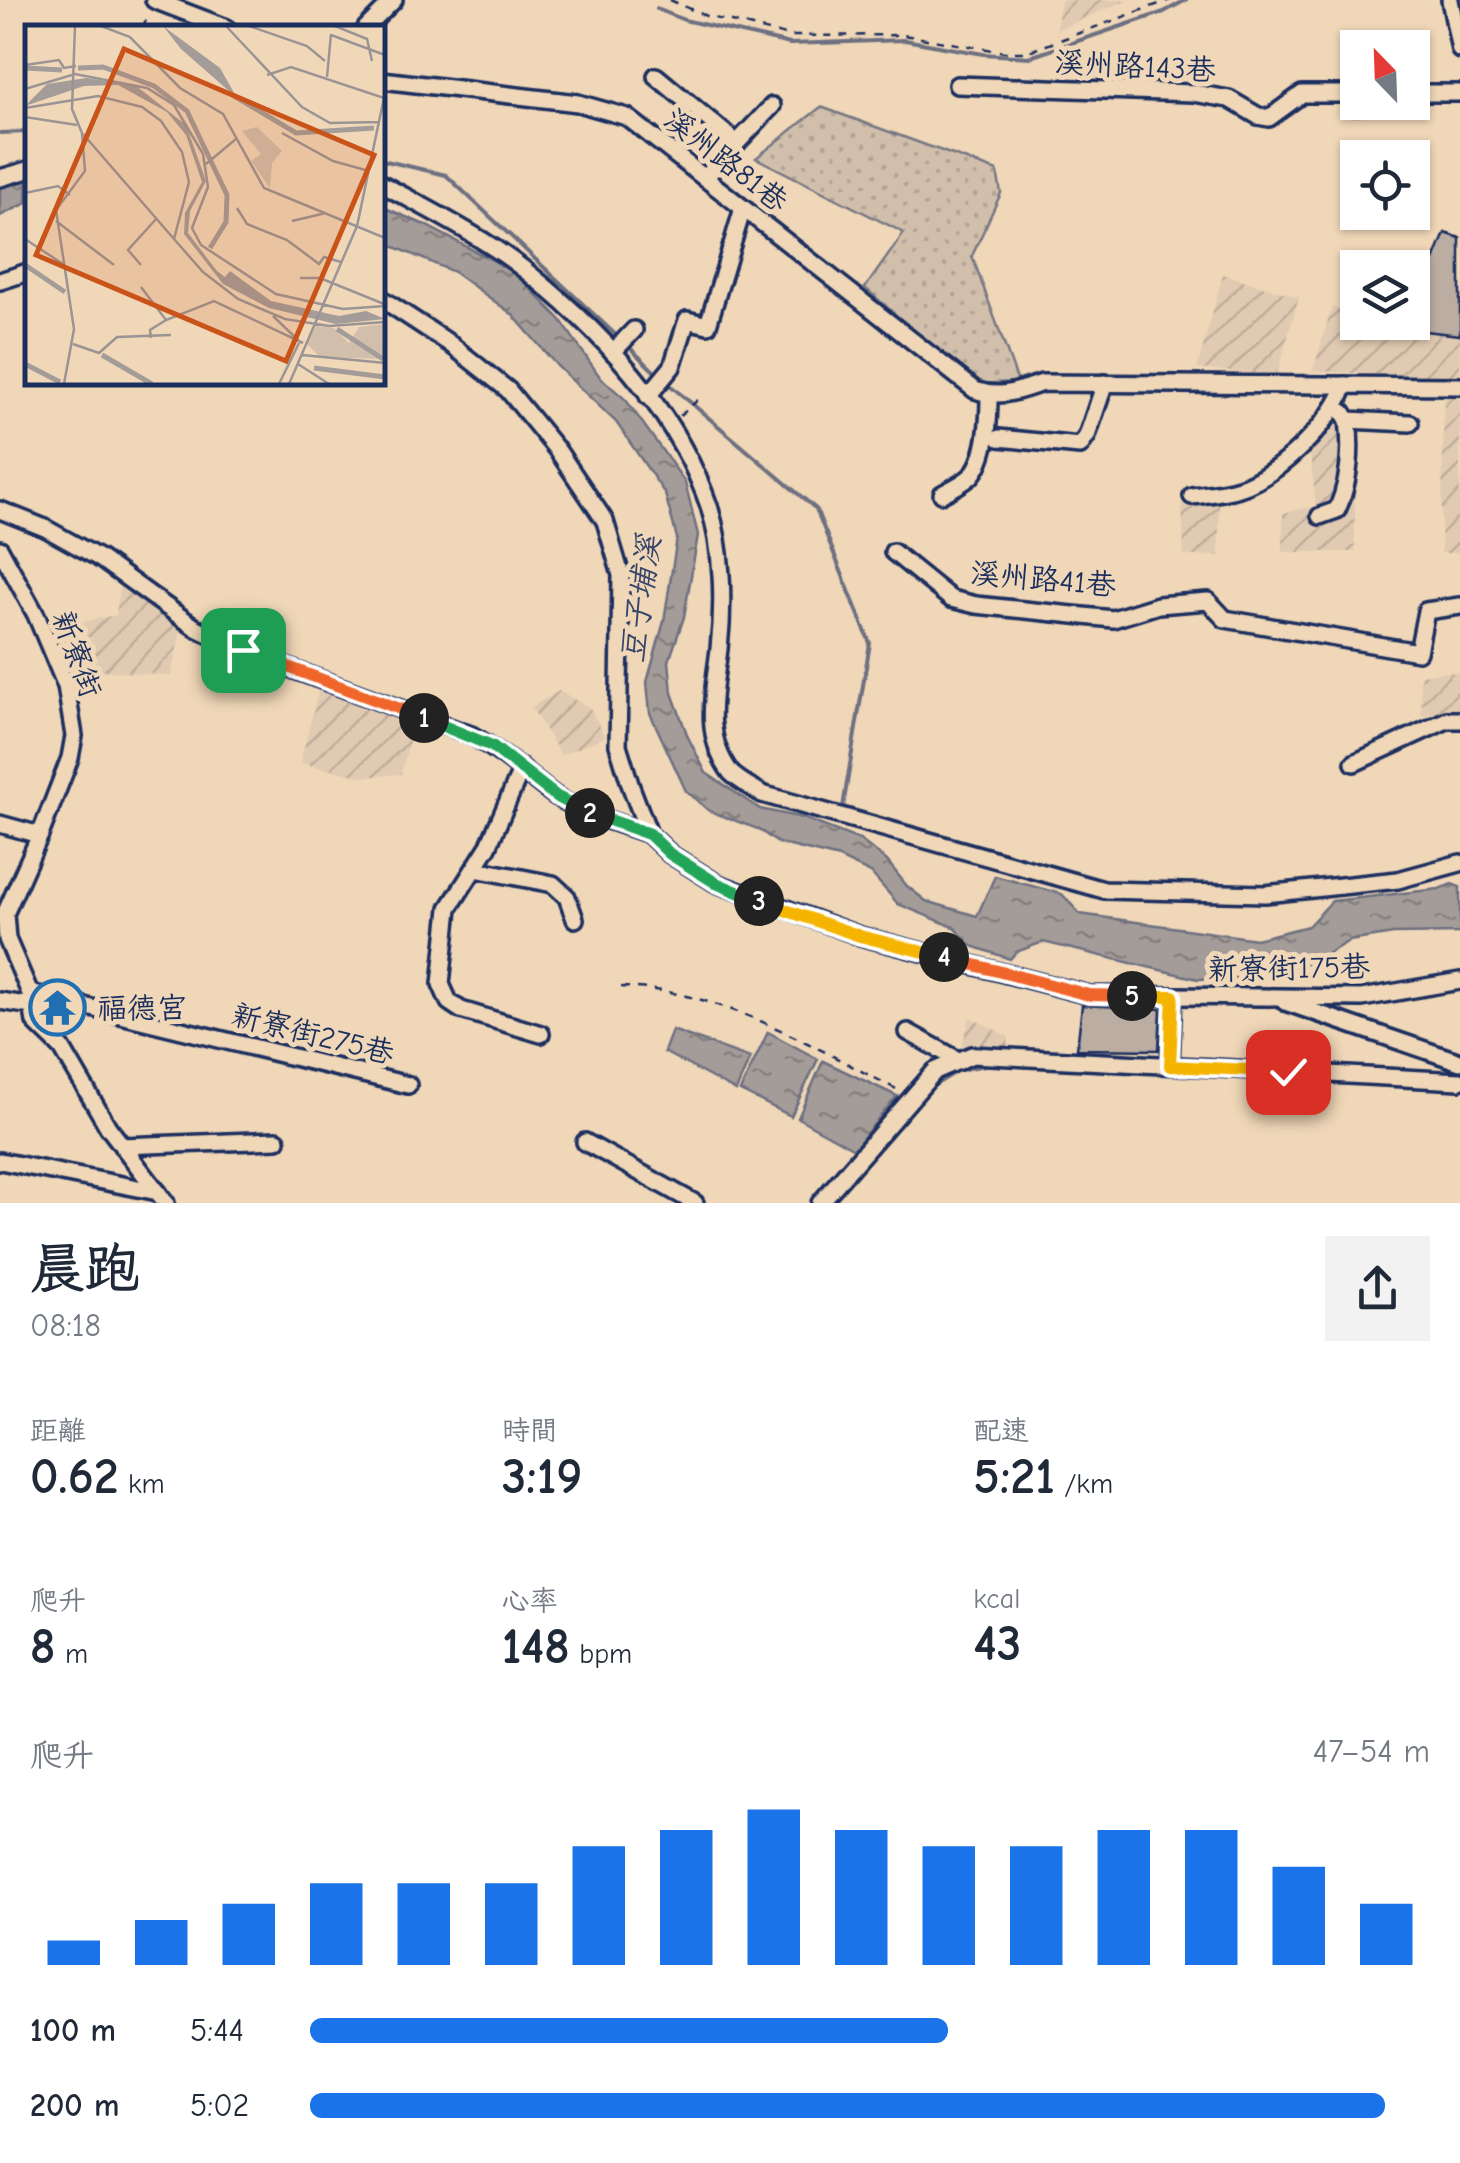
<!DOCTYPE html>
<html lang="zh-TW">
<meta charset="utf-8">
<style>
:root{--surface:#fff;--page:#f2f2f3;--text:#1f2937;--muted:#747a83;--accent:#1a73e8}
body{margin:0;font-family:"Comic Neue","LXGW WenKai TC",sans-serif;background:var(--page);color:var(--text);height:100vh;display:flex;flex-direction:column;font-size:38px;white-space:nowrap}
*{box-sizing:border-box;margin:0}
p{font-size:32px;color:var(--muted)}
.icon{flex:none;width:55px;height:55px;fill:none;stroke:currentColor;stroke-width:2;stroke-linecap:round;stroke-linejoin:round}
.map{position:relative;height:1203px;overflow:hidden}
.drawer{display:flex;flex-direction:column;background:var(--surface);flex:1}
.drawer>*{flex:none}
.needle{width:65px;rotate:337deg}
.controls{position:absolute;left:1340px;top:30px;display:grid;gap:20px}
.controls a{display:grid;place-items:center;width:90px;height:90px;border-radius:0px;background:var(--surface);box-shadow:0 2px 8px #0004;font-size:50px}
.pin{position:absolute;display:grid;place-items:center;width:85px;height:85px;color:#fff;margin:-42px;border-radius:20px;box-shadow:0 5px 15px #0006}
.km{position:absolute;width:50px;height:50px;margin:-25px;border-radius:50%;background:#222;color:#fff;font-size:28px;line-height:50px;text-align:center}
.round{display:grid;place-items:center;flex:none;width:105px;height:105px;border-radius:0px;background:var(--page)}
.head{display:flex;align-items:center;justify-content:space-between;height:170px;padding:0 30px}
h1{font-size:55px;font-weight:700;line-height:75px}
.stats{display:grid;grid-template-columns:repeat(3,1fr);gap:15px;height:170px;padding:10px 30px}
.stats div{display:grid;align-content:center}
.stats b{font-size:50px;font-weight:700}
.stats small{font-size:28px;font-weight:400}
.stats p{font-size:28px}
.chart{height:280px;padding:20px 30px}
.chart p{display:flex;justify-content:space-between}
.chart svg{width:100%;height:180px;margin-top:10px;stroke:var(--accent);stroke-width:6}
ul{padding:0 30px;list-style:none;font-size:32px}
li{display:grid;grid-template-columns:160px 120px 1fr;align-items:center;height:75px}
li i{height:25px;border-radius:12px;background:var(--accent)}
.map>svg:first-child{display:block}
.industrial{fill:url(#industrial-furrows)}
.green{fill:url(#green-dots);stroke:#767784;stroke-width:2.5}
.water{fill:url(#water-ripples);stroke:#6d7081;stroke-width:2.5}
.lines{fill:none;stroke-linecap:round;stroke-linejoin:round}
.stream{stroke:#6d7081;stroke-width:4}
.building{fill:#bbada2;stroke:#1b2f5e;stroke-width:2.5}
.minor-casing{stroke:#1b2f5e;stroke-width:22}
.path{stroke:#1b2f5e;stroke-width:2.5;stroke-dasharray:8 8;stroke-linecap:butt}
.minor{stroke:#f0d7b8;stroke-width:15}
.split-1-casing{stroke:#fff;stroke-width:20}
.split-2-casing{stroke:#fff;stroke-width:20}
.split-3-casing{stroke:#fff;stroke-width:20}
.split-4-casing{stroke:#fff;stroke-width:20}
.split-5-casing{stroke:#fff;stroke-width:20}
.split-6-casing{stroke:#fff;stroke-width:20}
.split-1{stroke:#f0652b;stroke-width:12}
.split-2{stroke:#22a559;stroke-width:12}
.split-3{stroke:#22a559;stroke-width:12}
.split-4{stroke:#f5b400;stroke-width:12}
.split-5{stroke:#f0652b;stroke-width:12}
.split-6{stroke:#f5b400;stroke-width:12}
.labels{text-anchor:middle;stroke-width:10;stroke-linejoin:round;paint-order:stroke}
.street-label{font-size:30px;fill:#1b2f5e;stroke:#f0d7b8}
.poi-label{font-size:30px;fill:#1b2f5e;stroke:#f0d7b8;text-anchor:start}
.water-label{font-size:32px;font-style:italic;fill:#36456a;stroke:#f0d7b8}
.inset-river{fill:none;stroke:#a49c98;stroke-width:5}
.inset-road{fill:none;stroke:#9b9494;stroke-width:2.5}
.view{fill:#c95318;fill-opacity:0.15;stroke:#c95318;stroke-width:5}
.inset-edge{fill:none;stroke:#1b2f5e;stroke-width:5}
</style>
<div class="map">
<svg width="1460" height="1203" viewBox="0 0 1460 1203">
<defs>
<pattern id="industrial-furrows" width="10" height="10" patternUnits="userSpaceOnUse" patternTransform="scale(2.5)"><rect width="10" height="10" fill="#e0cab1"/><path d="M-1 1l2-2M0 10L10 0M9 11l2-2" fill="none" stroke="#c0ae9b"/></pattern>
<pattern id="green-dots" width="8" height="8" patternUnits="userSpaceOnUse" patternTransform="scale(2.5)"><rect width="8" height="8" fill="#d1bfab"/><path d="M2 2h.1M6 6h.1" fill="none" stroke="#b3a496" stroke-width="1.8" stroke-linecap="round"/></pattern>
<pattern id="water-ripples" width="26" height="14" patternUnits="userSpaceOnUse" patternTransform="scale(2.5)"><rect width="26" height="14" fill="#a49c98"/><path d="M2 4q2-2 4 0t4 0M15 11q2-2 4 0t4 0" fill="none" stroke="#85807f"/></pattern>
</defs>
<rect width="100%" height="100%" fill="#f0d7b8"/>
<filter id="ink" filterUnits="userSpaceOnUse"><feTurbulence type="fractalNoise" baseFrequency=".01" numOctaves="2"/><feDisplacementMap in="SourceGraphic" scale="20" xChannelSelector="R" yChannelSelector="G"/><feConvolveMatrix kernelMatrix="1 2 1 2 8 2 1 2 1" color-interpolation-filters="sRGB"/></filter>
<g filter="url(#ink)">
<g class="industrial">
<polygon points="1061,0 1128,0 1056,30"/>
<polygon points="1223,274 1299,297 1277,375 1197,369"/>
<polygon points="1332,307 1357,315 1358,322 1384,323 1407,329 1460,335 1460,378 1313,371"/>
<polygon points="1444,393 1460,394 1460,553 1441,553"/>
<polygon points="1326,426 1355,426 1355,552 1283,552 1283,513 1316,506 1309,444"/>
<polygon points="1219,503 1219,556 1184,556 1182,504"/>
<polygon points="120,585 182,625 171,676 64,667 53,628 116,615"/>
<polygon points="1441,672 1460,673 1460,713 1422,715 1420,675"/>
<polygon points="319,689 414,722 401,774 363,777 300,763"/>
<polygon points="559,691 590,708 605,737 561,755 531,707"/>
<polygon points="970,1017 1009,1037 1008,1047 961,1049"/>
</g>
<g class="green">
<polygon points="1346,96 1357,96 1358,102 1383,103 1385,113 1354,116"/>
<polygon points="821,107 997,171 1001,193 972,256 1018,382 975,384 865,288 904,233 756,158"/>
</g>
<g class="water">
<polygon points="27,175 27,203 0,216 0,184"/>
<polygon points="383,207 425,225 513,271 560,319 600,377 626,400 685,482 698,535 684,617 669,661 672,693 688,737 706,773 760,809 803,818 860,840 887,861 907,886 926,901 977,916 995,876 1062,894 1080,914 1256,939 1308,926 1332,901 1439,889 1452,884 1460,887 1460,933 1393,934 1349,941 1318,959 1260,977 1198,979 1043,942 1016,952 1010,959 972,946 954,927 898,904 871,873 839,858 778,843 758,829 709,811 686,791 650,713 647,682 664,621 677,538 665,494 616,422 558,367 512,314 454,272 383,242"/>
<polygon points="672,1030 750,1058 736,1091 664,1052"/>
<polygon points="768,1032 818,1059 791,1116 740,1091"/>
<polygon points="823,1061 897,1096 854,1149 798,1118"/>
</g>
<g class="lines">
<g class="stream">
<polyline points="657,9 684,20 790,44 905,40 983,54 1030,57 1164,12 1186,0"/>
<polyline points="0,133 28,132"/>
<polyline points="382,160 446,175 621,340"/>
<polyline points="628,346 657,374"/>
<polyline points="664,380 816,509 870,643 843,807 1026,859"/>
<polyline points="927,1090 959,1070 996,1063"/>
<polyline points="832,1203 859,1169"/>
</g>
</g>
<g class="building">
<polygon points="1445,233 1460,238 1460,335 1407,329 1412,322 1412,315"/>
<polygon points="1082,1005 1161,1009 1159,1050 1077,1049"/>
<polygon points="45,1008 72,1015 73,1019 54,1025 47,1018"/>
</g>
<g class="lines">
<defs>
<g id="minor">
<polyline points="154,0 227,28"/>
<polyline points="1450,0 1460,50"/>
<polyline points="366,28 394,0"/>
<polyline points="656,76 737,143 705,178"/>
<path d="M 382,80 L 578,103 L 627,117 L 975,390 C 1000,399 1018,391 1042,383 L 1460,386"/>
<polyline points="957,85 1193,93 1229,99 1258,116 1269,118 1302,94 1358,94"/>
<polyline points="1412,93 1460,93"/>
<polyline points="737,143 772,106"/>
<polyline points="0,178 28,170"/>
<path d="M 382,184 C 431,211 489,240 531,275 C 606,336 677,413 709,506 C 723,549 724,604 719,649 C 714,692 702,735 731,773 C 739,781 753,788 762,794 L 1104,890 L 1265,894 L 1398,880 L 1460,863"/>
<polyline points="0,281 28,272"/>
<polyline points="382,299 449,343 508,390 558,451 605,521 621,575 618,745 631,787 649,834 670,854 716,883 860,936 1089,995 1362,998 1460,981"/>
<polyline points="613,352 634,330"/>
<polyline points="648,396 672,367 687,320 708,325 743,208"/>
<polyline points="1343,412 1348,420 1410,423"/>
<polyline points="999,438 1080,446 1087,436 1105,383"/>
<path d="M 942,494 C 951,489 964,483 971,476 C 988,457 989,419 989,395"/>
<path d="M 1192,496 C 1207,494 1224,493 1239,488 C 1277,477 1333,422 1345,385"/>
<path d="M 0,510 L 45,528 L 99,558 L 196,628 L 243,651 L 471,735 C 502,752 526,774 554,795 C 582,814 618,823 649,834"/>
<path d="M 1320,516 L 1337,510 C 1350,481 1352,452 1348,420"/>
<polyline points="0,549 36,615 66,686 74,736 70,758 40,835 5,914 7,939 30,993 35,1022 62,1048 108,1127 166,1203"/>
<polyline points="893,552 951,599 976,605 1113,619 1158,605 1208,601 1225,619 1418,652 1426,611 1460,606"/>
<polyline points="1354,763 1447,720 1460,720"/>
<polyline points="522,768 488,847 449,908 441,984 449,1002 461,1010 541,1034"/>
<polyline points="0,824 40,835"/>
<polyline points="475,869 553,884 567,897 575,919"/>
<polyline points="30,993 408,1085"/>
<polyline points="0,1001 32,1006"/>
<polyline points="1285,1002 1460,1062"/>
<polyline points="908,1032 960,1061"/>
<polyline points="1170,1065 1173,996"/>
<polyline points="585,1142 695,1203"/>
<polyline points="122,1146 277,1140"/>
<polyline points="0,1161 158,1192"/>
<polyline points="820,1203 935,1071 972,1055 1460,1081"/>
</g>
</defs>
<use href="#minor" class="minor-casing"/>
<g class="path">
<polyline points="670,0 706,16 790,36 903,35 1005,52 1027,52 1170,0"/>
<polyline points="143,28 148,15"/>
<polyline points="680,416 700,398"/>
<path d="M 621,987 C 723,990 811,1046 900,1091"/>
</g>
<use href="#minor" class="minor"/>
</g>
</g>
<g class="lines" filter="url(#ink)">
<defs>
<polyline id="split-1" points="243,650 424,718"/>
<polyline id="split-2" points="424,718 492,746 557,797 590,813"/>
<polyline id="split-3" points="590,813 649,834 670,854 716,883 759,901"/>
<polyline id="split-4" points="759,901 860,936 944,957"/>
<polyline id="split-5" points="944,957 1089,995 1132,996"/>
<polyline id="split-6" points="1132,996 1173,996 1170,1066 1288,1072"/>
</defs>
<use href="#split-1" class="split-1-casing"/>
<use href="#split-2" class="split-2-casing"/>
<use href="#split-3" class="split-3-casing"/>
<use href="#split-4" class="split-4-casing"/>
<use href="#split-5" class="split-5-casing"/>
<use href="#split-6" class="split-6-casing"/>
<use href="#split-1" class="split-1"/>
<use href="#split-2" class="split-2"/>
<use href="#split-3" class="split-3"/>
<use href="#split-4" class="split-4"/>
<use href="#split-5" class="split-5"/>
<use href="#split-6" class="split-6"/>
</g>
<defs>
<symbol id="temple-ring" viewBox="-11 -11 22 22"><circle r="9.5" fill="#f0d7b8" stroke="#1f6fb2" stroke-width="1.5"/><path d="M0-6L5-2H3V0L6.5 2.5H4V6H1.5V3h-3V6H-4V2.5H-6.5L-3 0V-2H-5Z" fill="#1f6fb2"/></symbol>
</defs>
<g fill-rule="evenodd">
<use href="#temple-ring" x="26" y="976" width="63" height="63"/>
</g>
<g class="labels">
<g class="street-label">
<text transform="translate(1135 66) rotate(3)" y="10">溪州路143巷</text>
<text transform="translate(726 160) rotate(38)" y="10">溪州路81巷</text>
<text transform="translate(1043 579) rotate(5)" y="10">溪州路41巷</text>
<text transform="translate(77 654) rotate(70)" y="10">新寮街</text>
<text transform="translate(1289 968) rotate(-1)" y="10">新寮街175巷</text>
<text transform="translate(313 1034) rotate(14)" y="10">新寮街275巷</text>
</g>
<g class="poi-label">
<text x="97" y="1018">福德宮</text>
</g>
<g class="water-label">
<text transform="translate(640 599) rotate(-82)" y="11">豆子埔溪</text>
</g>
</g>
<g transform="translate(25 25)">
<rect width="360" height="360" fill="#f0d7b8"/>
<path d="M 232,102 L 257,126 L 247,138 L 245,163 L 226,136 L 236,129 L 217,106 Z" fill="#d1bfab"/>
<path d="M 360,299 L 360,334 L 295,332 L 282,319 L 291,301 L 309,303 L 324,318 L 334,302 Z" fill="#d1bfab"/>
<path d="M 138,1 L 195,43 L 212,73 L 156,24 ZM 61,53 L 110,60 L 161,100 L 181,156 L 165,186 L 163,208 L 192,246 L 200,252 L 205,246 L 246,276 L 314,291 L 341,286 L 360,294 L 311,299 L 244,283 L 198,259 L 159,209 L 160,188 L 177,157 L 161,110 L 142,87 L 93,60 L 59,61 L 0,81 L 22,59 Z" fill="#a49c98"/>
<path class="inset-river" d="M 0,43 L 37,45M 53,43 L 78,42 L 129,61 L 162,86 L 202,170 L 201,197 L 185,223M 209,71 L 271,108 L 349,103M 0,240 L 40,267M 312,304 L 358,334M 77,330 L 127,359M 0,339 L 35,357M 289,343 L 360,352"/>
<path class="inset-road" d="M 76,1 L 105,12 L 155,63 L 198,89 L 239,163 L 360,213M 201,1 L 277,82 L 305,98 L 354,97M 224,1 L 282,21 L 300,36M 310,1 L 342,14 L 347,36M 306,10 L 360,30M 0,40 L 34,35 L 39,43 L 51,41M 242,50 L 266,42 L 359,73M 302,52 L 306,9M 0,64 L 50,49 L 122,63 L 149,80 L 178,129 L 183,162 L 167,203 L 176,220 L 251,269 L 318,284 L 360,281M 0,83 L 73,71 L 117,82 L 136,96 L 157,127 L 164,157 L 149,214 L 178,247 L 213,274 L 260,294 L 304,301 L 360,297M 0,92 L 52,100M 257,108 L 308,136 L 344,146M 58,109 L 149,214M 181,139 L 211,114M 0,168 L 33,161 L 45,170M 212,183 L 222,199 L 262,215 L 294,239 L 299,232 L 316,237M 31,196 L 89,240M 267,196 L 301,188M 0,214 L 38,239M 116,240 L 103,225 L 132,193M 275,253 L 295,253 L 359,279M 116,262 L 141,295M 248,291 L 274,316M 126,313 L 125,305 L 141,295 L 189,276 L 278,318M 48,319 L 74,328 L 92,312 L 146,310M 277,330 L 360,338M 273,339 L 304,359M 39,359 L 49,304 L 31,185 L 60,146 L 57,108 L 47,84 L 50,1M 254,359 L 274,318M 264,359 L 332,201 L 360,68"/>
<path class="view" d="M 99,24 L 349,130 L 261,336 L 11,230 Z"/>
<rect width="360" height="360" class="inset-edge"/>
</g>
</svg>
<div class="controls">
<a><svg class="needle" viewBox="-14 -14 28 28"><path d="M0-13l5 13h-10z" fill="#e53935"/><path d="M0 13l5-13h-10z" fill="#747a83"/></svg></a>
<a><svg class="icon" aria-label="locate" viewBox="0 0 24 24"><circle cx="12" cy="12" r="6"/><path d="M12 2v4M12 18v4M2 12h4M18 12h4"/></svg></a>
<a><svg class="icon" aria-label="layers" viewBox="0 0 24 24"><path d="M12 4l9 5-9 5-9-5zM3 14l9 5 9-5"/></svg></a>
</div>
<div class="pin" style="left:243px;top:650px;background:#1e9e55"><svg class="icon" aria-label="arrive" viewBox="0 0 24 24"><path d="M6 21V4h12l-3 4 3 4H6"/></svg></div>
<div class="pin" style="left:1288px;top:1072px;background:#d93025"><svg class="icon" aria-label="check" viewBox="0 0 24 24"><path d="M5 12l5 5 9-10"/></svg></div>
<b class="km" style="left:424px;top:718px">1</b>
<b class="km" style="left:590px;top:813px">2</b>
<b class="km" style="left:759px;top:901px">3</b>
<b class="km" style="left:944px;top:957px">4</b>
<b class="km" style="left:1132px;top:996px">5</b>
</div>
<section class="drawer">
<div class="head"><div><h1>晨跑</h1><p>08:18</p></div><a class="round"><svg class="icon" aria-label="share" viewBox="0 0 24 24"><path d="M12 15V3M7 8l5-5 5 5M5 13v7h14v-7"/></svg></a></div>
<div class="stats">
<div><p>距離</p><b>0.62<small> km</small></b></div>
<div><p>時間</p><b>3:19</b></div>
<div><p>配速</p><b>5:21<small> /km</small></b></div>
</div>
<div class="stats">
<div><p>爬升</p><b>8<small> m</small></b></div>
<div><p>心率</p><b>148<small> bpm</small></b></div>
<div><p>kcal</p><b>43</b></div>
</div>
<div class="chart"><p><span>爬升</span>47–54 m</p>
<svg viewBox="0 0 160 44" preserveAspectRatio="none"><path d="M5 44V38M15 44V33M25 44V29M35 44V24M45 44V24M55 44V24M65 44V15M75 44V11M85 44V6M95 44V11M105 44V15M115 44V15M125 44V11M135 44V11M145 44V20M155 44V29"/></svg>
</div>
<ul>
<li><b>100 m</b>5:44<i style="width:57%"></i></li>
<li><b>200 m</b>5:02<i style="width:96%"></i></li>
</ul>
</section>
